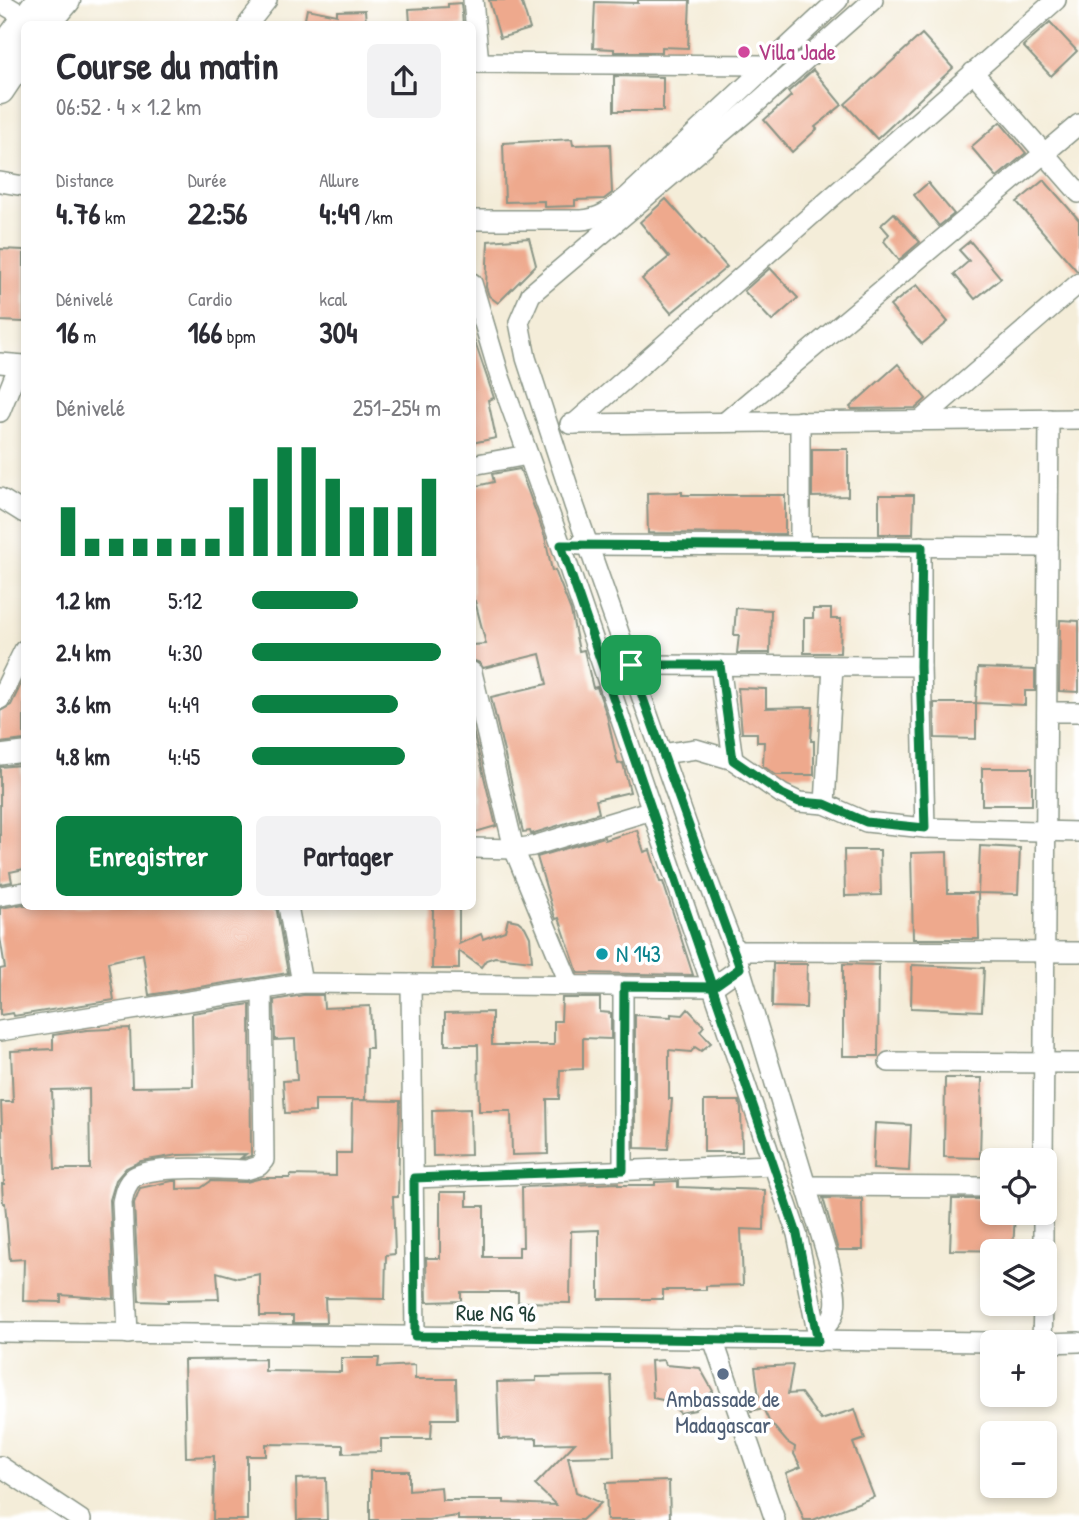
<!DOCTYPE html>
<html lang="fr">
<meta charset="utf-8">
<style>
:root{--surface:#fff;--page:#f2f2f3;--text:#2b2b33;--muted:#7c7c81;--accent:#0b8043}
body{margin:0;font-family:"Patrick Hand",sans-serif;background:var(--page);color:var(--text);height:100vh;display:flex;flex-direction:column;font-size:26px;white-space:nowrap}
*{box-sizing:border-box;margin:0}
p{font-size:23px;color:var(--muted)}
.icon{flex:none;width:38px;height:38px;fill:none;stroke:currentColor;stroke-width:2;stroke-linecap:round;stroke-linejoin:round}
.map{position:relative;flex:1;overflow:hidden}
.panel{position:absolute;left:21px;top:21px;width:455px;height:889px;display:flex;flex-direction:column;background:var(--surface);border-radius:10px;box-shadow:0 4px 10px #0003}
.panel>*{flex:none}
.controls{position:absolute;left:980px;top:1148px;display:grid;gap:14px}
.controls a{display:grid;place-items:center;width:77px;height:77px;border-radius:10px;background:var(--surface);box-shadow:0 4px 10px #0003;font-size:35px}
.pin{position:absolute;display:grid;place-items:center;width:60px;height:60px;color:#fff;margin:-30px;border-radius:14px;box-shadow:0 4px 10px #0006}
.round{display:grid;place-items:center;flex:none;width:74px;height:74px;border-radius:10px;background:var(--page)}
.summary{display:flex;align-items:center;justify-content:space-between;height:119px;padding:0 35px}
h1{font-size:38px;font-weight:700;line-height:52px}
.figures{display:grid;grid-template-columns:repeat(3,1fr);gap:10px;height:119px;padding:7px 35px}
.figures div{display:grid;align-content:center}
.figures b{font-size:30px;font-weight:700}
.figures small{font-size:19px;font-weight:400}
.figures p{font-size:19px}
.chart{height:196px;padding:14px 35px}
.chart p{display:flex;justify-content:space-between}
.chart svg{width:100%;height:126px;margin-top:7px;stroke:var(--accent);stroke-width:6}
.action{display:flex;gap:14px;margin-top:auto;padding:14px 35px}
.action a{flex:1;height:80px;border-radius:10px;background:var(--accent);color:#fff;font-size:28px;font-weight:700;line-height:80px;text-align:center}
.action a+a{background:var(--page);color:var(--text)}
ul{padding:0 35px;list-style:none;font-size:23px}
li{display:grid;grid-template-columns:112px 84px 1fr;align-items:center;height:52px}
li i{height:18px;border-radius:9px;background:var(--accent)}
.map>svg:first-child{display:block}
.building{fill:#eea98d;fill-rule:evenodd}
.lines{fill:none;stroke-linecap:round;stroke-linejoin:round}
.minor-casing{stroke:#8a9586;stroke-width:22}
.highway-casing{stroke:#8a9586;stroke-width:31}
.minor{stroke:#fff;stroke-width:19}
.highway{stroke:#fff;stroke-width:28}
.route-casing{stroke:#fff;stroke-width:14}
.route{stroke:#0b8043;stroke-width:9}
.hotel-dot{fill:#d1479c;stroke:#fff;stroke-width:2.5}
.culture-dot{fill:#0f9aa8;stroke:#fff;stroke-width:2.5}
.service-dot{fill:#5c6f8a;stroke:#fff;stroke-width:2.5}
.labels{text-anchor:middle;stroke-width:7;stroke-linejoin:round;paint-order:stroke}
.hotel-label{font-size:23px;fill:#b23c85;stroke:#fff;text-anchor:start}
.culture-label{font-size:23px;fill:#0d838f;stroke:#fff;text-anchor:start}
.street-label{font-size:23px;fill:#1f3d34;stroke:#fff}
.service-label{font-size:23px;fill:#4e5e75;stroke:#fff}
</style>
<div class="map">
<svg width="1079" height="1520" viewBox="0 0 1079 1520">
<rect width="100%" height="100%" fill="#fff"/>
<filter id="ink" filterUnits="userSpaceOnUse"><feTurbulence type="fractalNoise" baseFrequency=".0143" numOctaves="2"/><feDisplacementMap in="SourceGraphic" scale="14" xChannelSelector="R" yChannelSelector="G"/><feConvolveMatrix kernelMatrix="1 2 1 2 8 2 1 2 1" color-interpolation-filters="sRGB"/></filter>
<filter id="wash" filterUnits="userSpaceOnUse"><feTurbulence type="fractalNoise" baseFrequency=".00686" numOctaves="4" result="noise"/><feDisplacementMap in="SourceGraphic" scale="28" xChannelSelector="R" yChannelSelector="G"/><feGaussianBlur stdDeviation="1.57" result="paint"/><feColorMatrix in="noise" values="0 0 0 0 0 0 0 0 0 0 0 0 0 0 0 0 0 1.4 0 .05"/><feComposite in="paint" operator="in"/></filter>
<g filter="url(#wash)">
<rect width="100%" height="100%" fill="#f4edd9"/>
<g id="blocks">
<g class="building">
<polygon points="489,0 521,0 530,29 500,38"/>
<polygon points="638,0 690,0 688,48 662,47 662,52 614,52 614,49 593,48 595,2 638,3"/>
<polygon points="461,3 463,24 410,24 409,9 448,7 448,4"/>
<polygon points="307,9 337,15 337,11 365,10 366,24 304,24"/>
<polygon points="1050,22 1077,51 1051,76 1023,46"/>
<polygon points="922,34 953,68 877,139 845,104"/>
<polygon points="813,70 842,105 815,127 817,129 792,152 764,120 791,96 788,92"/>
<polygon points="614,76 663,77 663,111 614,111"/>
<polygon points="1000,122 1026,153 997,177 971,147"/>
<polygon points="572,139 573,145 610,144 612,193 604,199 575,200 575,206 544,207 544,201 505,202 503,143"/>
<polygon points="1044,180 1079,220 1079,271 1077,271 1017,202"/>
<polygon points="928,183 954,214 939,226 914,195"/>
<polygon points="666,199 727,267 671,313 642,279 669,257 640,222"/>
<polygon points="894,213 920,242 899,260 884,241 889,234 881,225"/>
<polygon points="529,238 536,265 498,303 489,296 486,287 488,241"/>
<polygon points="970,241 1001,278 975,299 954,274 969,261 959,250"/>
<polygon points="0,249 24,250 24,322 0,321"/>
<polygon points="770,268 798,298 772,321 744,291"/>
<polygon points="917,285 948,322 922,344 890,306"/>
<polygon points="472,333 494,398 488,400 496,438 472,443"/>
<polygon points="898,364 926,399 916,408 852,409 850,407"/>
<polygon points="812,449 848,449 848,496 812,497"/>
<polygon points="520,469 545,537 552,571 555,570 571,611 579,651 584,650 593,688 597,687 607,716 618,764 623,763 630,792 596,800 599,813 531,834 530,831 523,832 491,697 547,684 540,654 483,668 480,663 472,660 472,645 486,644 475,601 472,602 472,487 494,482 492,474"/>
<polygon points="682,492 682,495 785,495 785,534 648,533 647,493"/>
<polygon points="879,495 914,495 913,534 879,534"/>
<polygon points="736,608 771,610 770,653 737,653 739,635 734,635"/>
<polygon points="813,609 831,609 831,619 841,619 840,653 804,653 804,618 813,618"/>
<polygon points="1060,620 1079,621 1079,692 1059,691"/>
<polygon points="978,668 1035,670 1035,691 1025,691 1025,705 976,703"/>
<polygon points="21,684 24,684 24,740 0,743 0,711 11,705"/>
<polygon points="738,688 766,689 766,708 813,707 811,741 814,741 814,775 776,775 763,766 764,742 757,742 757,733 742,733"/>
<polygon points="934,703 976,703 976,739 935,738"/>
<polygon points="472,727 496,826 472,833"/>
<polygon points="20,765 24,786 24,869 10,872 12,882 0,884 0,767"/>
<rect x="982" y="768" width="50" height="37"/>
<polygon points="637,830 644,852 650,850 660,882 663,882 693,975 578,973 559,918 556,919 554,914 537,857 604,837 605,840"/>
<polygon points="980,846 1020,848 1018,894 978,893"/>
<polygon points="844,850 880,850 881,895 845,896"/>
<polygon points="947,852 948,893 978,893 979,939 913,939 911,853"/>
<polygon points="24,904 24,906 276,906 288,973 149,995 143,954 108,962 114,1000 14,1016 13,1013 0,1015 0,969 5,968 0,937 0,908"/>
<polygon points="433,906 459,906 459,944 481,934 483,939 505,931 508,919 518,921 525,927 530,937 532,961 495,957 486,960 481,967 459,951 459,969 432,969"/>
<polygon points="773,964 807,964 806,1008 772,1007"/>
<polygon points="843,964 879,965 878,1056 843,1056"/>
<polygon points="912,965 984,968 982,1011 911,1008"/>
<polygon points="303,995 323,995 324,1008 370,1006 372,1048 366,1048 365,1100 315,1100 315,1112 285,1113 283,1081 297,1080 295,1039 275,1040 274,1000"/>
<polygon points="562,998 600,998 600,1012 611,1013 611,1039 583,1038 583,1069 560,1070 559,1099 547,1099 548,1154 512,1155 511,1111 479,1111 478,1045 445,1045 445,1013 492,1012 492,1045 554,1045 554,1021 561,1021"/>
<path d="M 250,1004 L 251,1156 L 244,1158 L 241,1158 L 246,1154 L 178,1155 L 141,1161 L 126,1168 L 116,1180 L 110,1200 L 114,1299 L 61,1295 L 61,1302 L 23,1301 L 24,1259 L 10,1260 L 5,1203 L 3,1203 L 2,1184 L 4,1184 L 1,1102 L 13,1102 L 11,1051 L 53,1049 L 53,1035 L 87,1030 L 130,1028 L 132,1087 L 193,1086 L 192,1013 ZM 89,1089 L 90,1169 L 55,1169 L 52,1090 Z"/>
<polygon points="688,1009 704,1026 700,1031 711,1043 701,1051 695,1047 691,1052 669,1050 669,1099 672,1099 668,1149 635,1148 635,1015 671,1017 671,1014 683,1015"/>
<polygon points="945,1078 982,1078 980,1158 944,1157"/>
<polygon points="352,1100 400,1101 398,1197 393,1197 395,1254 386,1255 385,1299 325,1298 326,1323 293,1323 293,1316 260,1316 260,1274 238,1278 217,1272 219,1299 168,1300 168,1302 139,1301 134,1203 140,1188 172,1181 177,1181 177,1189 201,1188 211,1181 246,1182 262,1178 290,1178 290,1175 336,1176 336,1153 351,1153"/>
<polygon points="704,1101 739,1101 741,1109 742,1152 704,1152"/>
<polygon points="470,1109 471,1155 433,1156 432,1110"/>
<polygon points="875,1123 911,1125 909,1171 873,1169"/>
<polygon points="678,1181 678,1187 765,1190 764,1230 741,1229 743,1285 706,1286 706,1290 663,1290 663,1299 599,1299 599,1230 571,1231 570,1303 518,1302 518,1292 461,1292 461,1301 427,1302 426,1258 440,1258 440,1192 467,1192 467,1206 484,1206 484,1257 519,1257 519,1247 523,1247 522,1187 618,1183 618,1185 655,1185 655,1182"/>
<polygon points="823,1198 862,1199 863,1250 838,1250"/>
<polygon points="952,1199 992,1199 992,1213 1015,1213 1013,1251 950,1250"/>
<polygon points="341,1358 379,1358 378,1367 415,1365 415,1379 456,1379 457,1419 432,1419 431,1439 381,1439 381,1452 343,1453 343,1445 266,1444 266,1456 247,1456 247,1520 213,1520 214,1456 186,1457 184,1360 265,1359 265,1371 341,1372"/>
<polygon points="664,1360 666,1365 700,1368 713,1391 695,1410 680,1413 667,1401 653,1398 651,1361"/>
<polygon points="793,1365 788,1394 801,1393 821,1420 855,1409 865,1439 853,1443 874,1497 813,1520 804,1520 786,1473 801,1467 794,1454 795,1447 787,1442 769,1421 763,1408 751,1411 748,1403 759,1397 755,1367"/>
<polygon points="611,1376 614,1456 568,1457 576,1492 601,1503 582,1520 458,1520 458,1516 428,1520 370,1520 370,1471 409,1471 409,1490 441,1487 442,1500 504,1500 504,1503 556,1505 535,1485 575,1443 537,1444 537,1438 499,1439 497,1382 536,1381 536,1377"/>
<polygon points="326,1478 327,1520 297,1520 296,1479"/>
<polygon points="669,1481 670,1520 607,1520 606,1483"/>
</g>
</g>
</g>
<g filter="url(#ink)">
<use href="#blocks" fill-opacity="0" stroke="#8a9586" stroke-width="2"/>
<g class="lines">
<defs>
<g id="minor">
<polyline points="473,0 479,63"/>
<polyline points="0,2 25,17"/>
<polyline points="248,24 267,0"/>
<polyline points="472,63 767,65"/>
<polyline points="973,72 1079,193"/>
<polyline points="0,182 24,186"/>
<path d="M 472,220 L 581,220 C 602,219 613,208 628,196 L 838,0"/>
<polyline points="472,283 500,377 561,545 797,1234 819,1341"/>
<polyline points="0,363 24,365"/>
<polyline points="0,412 19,365"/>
<polyline points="921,420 1079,283"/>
<polyline points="725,422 1079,124"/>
<polyline points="570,424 1079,419"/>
<polyline points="574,424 1056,0"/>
<polyline points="472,465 528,455"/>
<polyline points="0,498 24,513"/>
<polyline points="579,545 1048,547"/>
<polyline points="800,546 800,421"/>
<polyline points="921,546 921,666 925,828"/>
<polyline points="631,665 921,666"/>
<polyline points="720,665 733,760"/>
<polyline points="472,672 514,849 570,985"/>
<polyline points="0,699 24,650"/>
<polyline points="1047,712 1079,712"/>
<polyline points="662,754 696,749 733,760 782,794 799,802 825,804 866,822 925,828 1079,832"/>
<polyline points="0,755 24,752"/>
<polyline points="825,804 833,666"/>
<polyline points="472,848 514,849 533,846 652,810"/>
<polyline points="0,896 24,892"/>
<polyline points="288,906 302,983"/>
<polyline points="735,951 1079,952"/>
<polyline points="411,984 415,1336"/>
<polyline points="0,1031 302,983 713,987 740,968"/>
<polyline points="889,1062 1079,1063"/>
<polyline points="1043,1160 1049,419"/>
<polyline points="623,1170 623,986"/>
<polyline points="414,1178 774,1165"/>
<polyline points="806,1186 992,1187"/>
<polyline points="1043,1251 1043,1213"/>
<polyline points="0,1332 992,1342"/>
<path d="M 817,1333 C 845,1316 835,1289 829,1262 L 735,951 L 689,831 L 574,505 L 526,358 L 519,322 L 531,294 L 751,108 L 873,0"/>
<path d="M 128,1334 L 122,1202 C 124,1193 126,1183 134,1177 C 154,1164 221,1169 246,1170 L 259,1166 L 264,1160 L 262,989"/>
<polyline points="713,1339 775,1520"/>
<polyline points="1042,1342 1043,1304"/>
<polyline points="1045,1343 1079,1342"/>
<polyline points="0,1466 81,1520"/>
</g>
<g id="highway">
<polyline points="46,24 66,0"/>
<polyline points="0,54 40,0"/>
<polyline points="0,90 24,54"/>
</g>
</defs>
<use href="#minor" class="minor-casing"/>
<use href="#highway" class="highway-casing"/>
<use href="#minor" class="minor"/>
<use href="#highway" class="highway"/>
</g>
</g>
<g class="lines" filter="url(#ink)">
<defs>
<polyline id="route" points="631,665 740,968 713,987 624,986 623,1170 414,1178 415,1336 818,1341 797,1234 561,545 922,547 920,666 925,828 866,822 825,804 799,802 782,794 733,760 720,665 631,665"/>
</defs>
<use href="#route" class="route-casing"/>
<use href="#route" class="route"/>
</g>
<circle class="hotel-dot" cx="744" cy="52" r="7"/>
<circle class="culture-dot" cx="602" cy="954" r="7"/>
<circle class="service-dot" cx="723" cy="1374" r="7"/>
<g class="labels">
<g class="hotel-label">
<text x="758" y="60">Villa Jade</text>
</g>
<g class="culture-label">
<text x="616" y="962">N 143</text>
</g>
<g class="street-label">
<text transform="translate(496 1313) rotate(1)" y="8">Rue NG 96</text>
</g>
<g class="service-label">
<text x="723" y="1407">Ambassade de<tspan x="723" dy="26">Madagascar</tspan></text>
</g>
</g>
</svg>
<div class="controls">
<a><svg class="icon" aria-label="locate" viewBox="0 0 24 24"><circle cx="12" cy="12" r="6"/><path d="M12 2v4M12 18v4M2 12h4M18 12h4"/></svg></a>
<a><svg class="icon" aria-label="layers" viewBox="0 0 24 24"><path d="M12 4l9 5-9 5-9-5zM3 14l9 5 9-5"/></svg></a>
<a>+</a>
<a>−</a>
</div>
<div class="pin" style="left:631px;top:665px;background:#1e9e55"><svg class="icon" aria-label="arrive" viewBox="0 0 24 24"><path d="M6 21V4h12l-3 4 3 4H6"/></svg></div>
<section class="panel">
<div class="summary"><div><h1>Course du matin</h1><p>06:52 · 4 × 1.2 km</p></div><a class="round"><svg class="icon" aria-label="share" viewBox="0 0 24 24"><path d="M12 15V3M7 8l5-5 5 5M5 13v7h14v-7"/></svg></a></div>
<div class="figures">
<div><p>Distance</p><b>4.76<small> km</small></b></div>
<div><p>Durée</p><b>22:56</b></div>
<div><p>Allure</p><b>4:49<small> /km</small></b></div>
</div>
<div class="figures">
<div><p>Dénivelé</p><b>16<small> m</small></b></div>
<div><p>Cardio</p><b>166<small> bpm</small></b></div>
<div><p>kcal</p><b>304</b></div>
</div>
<div class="chart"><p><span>Dénivelé</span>251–254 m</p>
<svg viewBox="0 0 160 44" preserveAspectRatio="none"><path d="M5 44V27M15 44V38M25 44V38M35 44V38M45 44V38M55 44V38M65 44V38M75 44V27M85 44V17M95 44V6M105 44V6M115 44V17M125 44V27M135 44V27M145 44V27M155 44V17"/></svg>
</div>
<ul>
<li><b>1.2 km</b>5:12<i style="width:56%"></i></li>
<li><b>2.4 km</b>4:30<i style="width:100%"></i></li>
<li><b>3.6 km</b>4:49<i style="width:77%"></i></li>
<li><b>4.8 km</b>4:45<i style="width:81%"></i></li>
</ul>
<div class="action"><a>Enregistrer</a><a>Partager</a></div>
</section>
</div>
